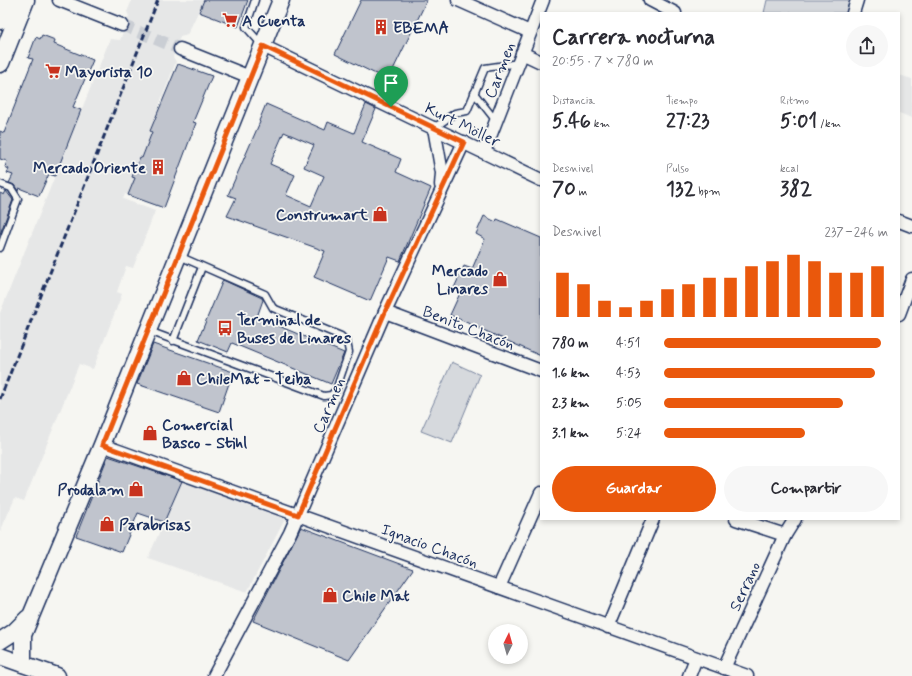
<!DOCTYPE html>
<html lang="es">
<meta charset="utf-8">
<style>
:root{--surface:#fff;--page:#f7f7f7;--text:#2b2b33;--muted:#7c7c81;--accent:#ea580c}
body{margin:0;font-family:Mynerve,sans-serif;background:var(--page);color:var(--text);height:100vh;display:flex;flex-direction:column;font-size:15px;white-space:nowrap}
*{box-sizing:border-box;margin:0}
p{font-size:13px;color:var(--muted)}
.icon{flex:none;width:22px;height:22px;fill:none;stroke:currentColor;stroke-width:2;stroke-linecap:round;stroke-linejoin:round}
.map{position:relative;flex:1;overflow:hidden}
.side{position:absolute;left:540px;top:12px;width:360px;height:508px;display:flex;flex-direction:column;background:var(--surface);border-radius:0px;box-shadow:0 2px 6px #0003}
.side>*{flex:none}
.needle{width:26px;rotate:5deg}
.tools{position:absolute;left:488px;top:624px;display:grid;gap:8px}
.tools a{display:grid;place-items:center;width:40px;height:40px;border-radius:50%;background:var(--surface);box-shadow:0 2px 6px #0003;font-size:20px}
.pin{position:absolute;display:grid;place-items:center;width:34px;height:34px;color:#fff;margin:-41px -17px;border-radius:50% 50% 50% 0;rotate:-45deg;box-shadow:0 0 4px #0007}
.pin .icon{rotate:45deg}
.round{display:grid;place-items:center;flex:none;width:42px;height:42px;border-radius:21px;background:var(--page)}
.head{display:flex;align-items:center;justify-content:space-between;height:68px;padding:0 12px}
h1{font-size:22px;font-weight:700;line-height:30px}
.stats{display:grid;grid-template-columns:repeat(3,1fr);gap:6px;height:68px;padding:4px 12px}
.stats div{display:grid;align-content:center}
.stats b{font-size:20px;font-weight:700}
.stats small{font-size:11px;font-weight:400}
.stats p{font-size:11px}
.chart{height:112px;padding:8px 12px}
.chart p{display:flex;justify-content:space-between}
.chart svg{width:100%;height:72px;margin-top:4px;stroke:var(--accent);stroke-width:6}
.primary-button{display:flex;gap:8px;margin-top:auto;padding:8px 12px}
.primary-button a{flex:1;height:46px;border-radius:24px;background:var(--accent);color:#fff;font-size:16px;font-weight:700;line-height:46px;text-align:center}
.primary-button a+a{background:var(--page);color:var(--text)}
ul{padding:0 12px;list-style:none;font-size:13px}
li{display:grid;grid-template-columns:64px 48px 1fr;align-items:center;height:30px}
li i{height:10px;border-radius:5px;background:var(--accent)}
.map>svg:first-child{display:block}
.built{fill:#e6e7e7}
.green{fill:#d6d9dd;stroke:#78849e}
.building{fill:#c0c4cd;stroke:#1b2f5e;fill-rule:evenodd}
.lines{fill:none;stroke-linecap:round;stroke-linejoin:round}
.street-tunnel{stroke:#caced4;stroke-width:12;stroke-dasharray:12 6;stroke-linecap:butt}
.lane-casing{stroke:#1b2f5e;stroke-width:9}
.street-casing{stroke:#1b2f5e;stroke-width:15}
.secondary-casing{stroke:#1b2f5e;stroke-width:19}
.primary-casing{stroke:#1b2f5e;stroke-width:21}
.lane{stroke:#f6f6f2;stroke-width:6}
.street{stroke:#f6f6f2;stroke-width:12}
.secondary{stroke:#f6f6f2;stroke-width:16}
.primary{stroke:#f6f6f2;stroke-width:18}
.rail{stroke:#1b2f5e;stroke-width:3;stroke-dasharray:6 3;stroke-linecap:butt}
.route-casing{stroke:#fff;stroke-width:8}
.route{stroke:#ea580c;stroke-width:5}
.labels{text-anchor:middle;stroke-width:3.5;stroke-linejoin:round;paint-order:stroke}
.poi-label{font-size:16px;font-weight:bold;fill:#1b2f5e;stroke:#f6f6f2;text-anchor:start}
.street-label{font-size:16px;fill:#1b2f5e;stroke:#f6f6f2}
</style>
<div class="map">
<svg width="912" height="676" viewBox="0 0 912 676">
<rect width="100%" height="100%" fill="#f6f6f2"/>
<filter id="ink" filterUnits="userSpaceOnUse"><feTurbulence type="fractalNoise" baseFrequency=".025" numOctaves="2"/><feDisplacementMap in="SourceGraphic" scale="8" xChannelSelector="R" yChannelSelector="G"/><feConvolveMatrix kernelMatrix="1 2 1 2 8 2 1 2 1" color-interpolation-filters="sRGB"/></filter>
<g filter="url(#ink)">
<g class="built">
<polygon points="132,0 204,0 187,35 180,37 173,57 176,62 158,108 161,109 156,122 154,121 150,131 152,132 142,158 140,157 132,176 135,178 128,195 125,194 123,199 155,211 133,268 126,266 117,292 122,294 93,369 79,364 24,501 15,498 0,532 0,313 110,39 120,40 129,16 127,12"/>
<polygon points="899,75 912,79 912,118 899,113"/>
<polygon points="182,481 285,519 247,592 148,558"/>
</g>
<g class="green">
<polygon points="767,0 850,0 846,13 764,13"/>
<polygon points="452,362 480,375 452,443 421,431"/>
</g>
<g class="building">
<polygon points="204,0 248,0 238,27 199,12"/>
<polygon points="361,0 427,0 388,80 335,54"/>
<polygon points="42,35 55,40 54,44 93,60 73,107 81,110 55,176 49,174 39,196 19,188 18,191 14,185 9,183 13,175 7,173 9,169 5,167 7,161 0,159 0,131 4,133 33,59 28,58 36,37 40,39"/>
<polygon points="178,64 212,76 193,122 196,123 164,208 128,195 135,178 132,177 140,157 142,158 152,132 150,131"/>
<path d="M 266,104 L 325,130 L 328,122 L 354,133 L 366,104 L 376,109 L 362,142 L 401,159 L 396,172 L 431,188 L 400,261 L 389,257 L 370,301 L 314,277 L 325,251 L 227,216 L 236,198 L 228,195 L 260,122 L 259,121 ZM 284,132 L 314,145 L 304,167 L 324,176 L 311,206 L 286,195 L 295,175 L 270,164 Z"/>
<polygon points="6,191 13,200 0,234 0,193 4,195"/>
<polygon points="484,216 496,222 497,219 541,238 541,356 450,315 461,291 454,288 464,266 472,269 485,239 476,234"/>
<polygon points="223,280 262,298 263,300 257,317 344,353 331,384 232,343 228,352 198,340"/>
<polygon points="153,344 233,372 219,412 137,384"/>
<polygon points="108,456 182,481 164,522 138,513 122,552 76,536"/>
<polygon points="301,527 413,569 349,660 253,621"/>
</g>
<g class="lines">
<polyline class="street-tunnel" points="122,25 180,49"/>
<defs>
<g id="lane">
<polyline points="255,0 246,27 262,45"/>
<polyline points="474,93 496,121"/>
<polyline points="434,128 455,113 467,111 485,68 519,63"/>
<polyline points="0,184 11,188 18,199 0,248"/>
<polyline points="149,331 324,396 331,395 336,390 349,352 347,342 341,336 273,308 265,294 179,256"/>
<polyline points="173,341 202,267"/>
</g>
<g id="street">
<polyline points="59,0 122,25"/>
<polyline points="458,0 530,32"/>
<polyline points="650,0 675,13"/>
<polyline points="853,13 857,0"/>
<polyline points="263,46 541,180"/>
<polyline points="180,49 250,77"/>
<polyline points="522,53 541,62"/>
<polyline points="434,128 442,173 441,185"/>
<polyline points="484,152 543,0"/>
<polyline points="899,221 912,226"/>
<polyline points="385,312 541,371"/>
<polyline points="899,314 912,279"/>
<polyline points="102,445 747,676"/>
<polyline points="736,519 785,535"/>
<polyline points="499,587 541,493"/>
<polyline points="608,627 653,519"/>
<polyline points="724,668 785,535 795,519"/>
<polyline points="214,676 290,533 385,312 464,142"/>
<polyline points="689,676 696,658"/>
</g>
<g id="secondary">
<polyline points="0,641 14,632 28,618"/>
<polyline points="0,656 57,676"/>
<polyline points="23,664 23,635 102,445 281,0"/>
</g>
<g id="primary">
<polyline points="0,20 8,0"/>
<polyline points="0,63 25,0"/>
</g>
</defs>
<use href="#lane" class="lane-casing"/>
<use href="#street" class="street-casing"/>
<use href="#secondary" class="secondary-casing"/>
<use href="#primary" class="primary-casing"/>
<use href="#lane" class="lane"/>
<use href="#street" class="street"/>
<use href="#secondary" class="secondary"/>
<use href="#primary" class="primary"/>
<polyline class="rail" points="0,399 158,0"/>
</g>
</g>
<g class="lines" filter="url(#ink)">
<defs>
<polygon id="route" points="263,46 464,142 385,312 298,515 102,445"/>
</defs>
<use href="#route" class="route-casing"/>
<use href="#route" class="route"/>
</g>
<defs>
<symbol id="supermarket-bare" viewBox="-9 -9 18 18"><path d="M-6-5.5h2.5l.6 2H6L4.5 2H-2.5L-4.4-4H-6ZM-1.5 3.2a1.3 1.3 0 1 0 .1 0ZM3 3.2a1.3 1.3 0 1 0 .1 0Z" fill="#c8321e" stroke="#f6f6f2" stroke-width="2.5" paint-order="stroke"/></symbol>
<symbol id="building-bare" viewBox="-9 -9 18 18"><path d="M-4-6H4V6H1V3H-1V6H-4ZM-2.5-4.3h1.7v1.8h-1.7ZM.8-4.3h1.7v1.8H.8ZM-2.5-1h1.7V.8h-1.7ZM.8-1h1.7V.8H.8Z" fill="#c8321e" stroke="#f6f6f2" stroke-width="2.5" paint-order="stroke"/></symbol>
<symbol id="shop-bare" viewBox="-9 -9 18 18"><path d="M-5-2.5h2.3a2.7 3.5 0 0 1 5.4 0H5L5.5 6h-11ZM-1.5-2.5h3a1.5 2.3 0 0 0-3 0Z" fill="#c8321e" stroke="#f6f6f2" stroke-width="2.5" paint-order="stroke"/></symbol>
<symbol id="bus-bare" viewBox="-9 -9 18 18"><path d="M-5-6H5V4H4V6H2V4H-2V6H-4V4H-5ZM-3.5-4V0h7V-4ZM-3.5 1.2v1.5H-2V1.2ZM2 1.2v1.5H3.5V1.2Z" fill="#c8321e" stroke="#f6f6f2" stroke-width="2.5" paint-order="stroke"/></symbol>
</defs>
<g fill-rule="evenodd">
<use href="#supermarket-bare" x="219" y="9" width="22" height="22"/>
<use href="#building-bare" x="370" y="16" width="22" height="22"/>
<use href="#supermarket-bare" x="42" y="60" width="22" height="22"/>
<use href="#building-bare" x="147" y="156" width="22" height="22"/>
<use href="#shop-bare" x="369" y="203" width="22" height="22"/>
<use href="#shop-bare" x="489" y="268" width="22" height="22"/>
<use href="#bus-bare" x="214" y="317" width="22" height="22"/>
<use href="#shop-bare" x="173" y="367" width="22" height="22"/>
<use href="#shop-bare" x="139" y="422" width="22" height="22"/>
<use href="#shop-bare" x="125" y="478" width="22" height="22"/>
<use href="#shop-bare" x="96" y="513" width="22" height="22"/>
<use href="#shop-bare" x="319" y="584" width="22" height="22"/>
</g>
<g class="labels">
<g class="poi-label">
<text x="242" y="26">A Cuenta</text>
<text x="393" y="33">EBEMA</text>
<text x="65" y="77">Mayorista 10</text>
<text x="146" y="173" text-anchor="end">Mercado Oriente</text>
<text x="368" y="220" text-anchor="end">Construmart</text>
<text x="488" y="276" text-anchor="end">Mercado<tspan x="488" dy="18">Linares</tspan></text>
<text x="237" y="325">Terminal de<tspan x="237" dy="18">Buses de Linares</tspan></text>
<text x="196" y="384">ChileMat - Teiba</text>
<text x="162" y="430">Comercial<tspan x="162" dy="18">Basco - Stihl</tspan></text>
<text x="124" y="495" text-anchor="end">Prodalam</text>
<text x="119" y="530">Parabrisas</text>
<text x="342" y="601">Chile Mat</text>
</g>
<g class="street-label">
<text transform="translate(499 70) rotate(-69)" y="6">Carmen</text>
<text transform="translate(463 124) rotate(26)" y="6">Kurt Möller</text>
<text transform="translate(469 327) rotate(21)" y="6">Benito Chacón</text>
<text transform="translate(328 405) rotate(-67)" y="6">Carmen</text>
<text transform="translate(430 545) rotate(20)" y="6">Ignacio Chacón</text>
<text transform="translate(744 586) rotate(-65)" y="6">Serrano</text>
</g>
</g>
</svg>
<div class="tools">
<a><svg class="needle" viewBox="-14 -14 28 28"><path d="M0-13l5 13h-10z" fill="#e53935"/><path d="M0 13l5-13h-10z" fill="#7c7c81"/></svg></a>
</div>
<div class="pin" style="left:391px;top:107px;background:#1e9e55"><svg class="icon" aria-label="arrive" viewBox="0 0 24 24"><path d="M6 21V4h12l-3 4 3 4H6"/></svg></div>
<section class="side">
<div class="head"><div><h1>Carrera nocturna</h1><p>20:55 · 7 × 780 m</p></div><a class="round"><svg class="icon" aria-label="share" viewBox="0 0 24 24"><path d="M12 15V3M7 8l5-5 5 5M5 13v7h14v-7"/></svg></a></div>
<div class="stats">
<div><p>Distancia</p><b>5.46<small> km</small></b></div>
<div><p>Tiempo</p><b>27:23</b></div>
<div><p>Ritmo</p><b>5:01<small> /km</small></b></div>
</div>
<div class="stats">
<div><p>Desnivel</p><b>70<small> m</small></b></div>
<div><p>Pulso</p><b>132<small> bpm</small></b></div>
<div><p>kcal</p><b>382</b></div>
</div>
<div class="chart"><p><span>Desnivel</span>237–246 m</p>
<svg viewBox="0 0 160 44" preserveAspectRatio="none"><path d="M5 44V17M15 44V24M25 44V34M35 44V38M45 44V34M55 44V27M65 44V24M75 44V20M85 44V20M95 44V13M105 44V10M115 44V6M125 44V10M135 44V17M145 44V17M155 44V13"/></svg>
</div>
<ul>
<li><b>780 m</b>4:51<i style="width:97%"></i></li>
<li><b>1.6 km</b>4:53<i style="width:94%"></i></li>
<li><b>2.3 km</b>5:05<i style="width:80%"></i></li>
<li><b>3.1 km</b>5:24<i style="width:63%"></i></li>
</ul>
<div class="primary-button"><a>Guardar</a><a>Compartir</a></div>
</section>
</div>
